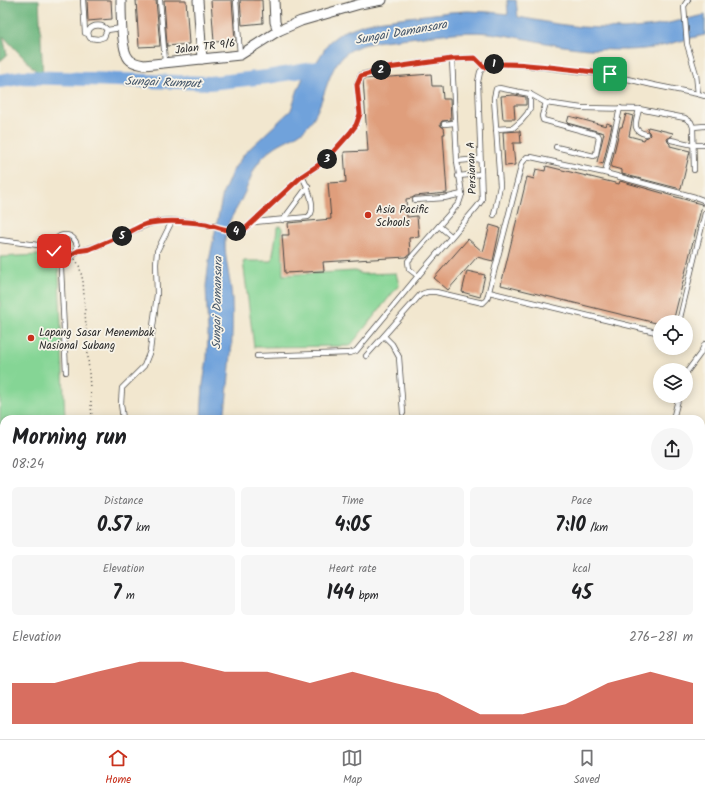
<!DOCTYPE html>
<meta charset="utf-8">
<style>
:root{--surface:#fff;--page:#f6f6f6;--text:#202124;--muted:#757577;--line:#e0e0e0;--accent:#c8321e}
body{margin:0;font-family:Kalam,sans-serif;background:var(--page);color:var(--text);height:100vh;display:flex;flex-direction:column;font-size:15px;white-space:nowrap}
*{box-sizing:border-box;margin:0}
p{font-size:13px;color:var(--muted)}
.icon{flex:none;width:22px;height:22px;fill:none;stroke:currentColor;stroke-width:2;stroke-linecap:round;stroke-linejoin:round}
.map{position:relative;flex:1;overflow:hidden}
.panel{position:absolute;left:0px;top:415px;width:705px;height:324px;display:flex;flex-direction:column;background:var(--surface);border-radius:12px 12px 0 0;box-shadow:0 2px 10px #0003}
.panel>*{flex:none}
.tools{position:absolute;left:653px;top:315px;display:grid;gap:8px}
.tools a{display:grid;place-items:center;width:40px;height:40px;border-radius:50%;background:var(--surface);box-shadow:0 2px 10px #0003;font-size:20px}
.pin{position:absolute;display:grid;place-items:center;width:34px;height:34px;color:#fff;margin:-17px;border-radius:8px;box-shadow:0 2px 6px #0006}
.km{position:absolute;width:20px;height:20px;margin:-10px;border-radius:50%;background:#222;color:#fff;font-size:11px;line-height:20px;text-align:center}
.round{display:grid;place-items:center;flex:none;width:42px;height:42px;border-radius:21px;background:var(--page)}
.headline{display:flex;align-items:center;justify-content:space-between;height:68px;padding:0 12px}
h1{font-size:22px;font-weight:600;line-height:30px}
.metrics{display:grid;grid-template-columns:repeat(3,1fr);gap:6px;height:68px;padding:4px 12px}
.metrics div{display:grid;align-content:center;border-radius:6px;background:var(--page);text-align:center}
.metrics b{font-size:20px;font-weight:600}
.metrics small{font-size:11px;font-weight:400}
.metrics p{font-size:11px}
.chart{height:112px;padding:8px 12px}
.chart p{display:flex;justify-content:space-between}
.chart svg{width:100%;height:72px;margin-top:4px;fill:var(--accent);opacity:.7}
.tabs{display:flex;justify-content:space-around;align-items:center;height:56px;border-top:1px solid var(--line);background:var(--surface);font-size:11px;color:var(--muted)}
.tabs a{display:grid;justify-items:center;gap:2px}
.tabs .on{color:var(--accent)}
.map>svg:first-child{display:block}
.green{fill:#85d595;stroke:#588060}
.forest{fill:#6cb67e;stroke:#4c7054}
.water{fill:#70a2db;stroke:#4e6683}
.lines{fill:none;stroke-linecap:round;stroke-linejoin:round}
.river{stroke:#70a2db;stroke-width:14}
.building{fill:#df9e7c}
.service-casing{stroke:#494744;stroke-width:6}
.minor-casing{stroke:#494744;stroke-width:11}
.path{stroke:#494744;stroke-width:1.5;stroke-dasharray:1 3;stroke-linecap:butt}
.service{stroke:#fff;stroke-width:4.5}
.minor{stroke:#fff;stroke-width:9}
.route-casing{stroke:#fff;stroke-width:8}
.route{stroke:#c8321e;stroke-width:5}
.poi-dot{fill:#c8321e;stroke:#f7f3e8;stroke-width:1.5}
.labels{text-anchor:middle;stroke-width:3.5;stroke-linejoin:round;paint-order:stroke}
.street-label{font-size:11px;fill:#2b2b2b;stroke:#f7f3e8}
.poi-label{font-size:11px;fill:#2b2b2b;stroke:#f7f3e8;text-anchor:start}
.water-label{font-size:12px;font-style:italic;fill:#435569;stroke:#f7f3e8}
</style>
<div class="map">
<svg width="705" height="739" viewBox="0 0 705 739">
<rect width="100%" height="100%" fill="#f7f3e8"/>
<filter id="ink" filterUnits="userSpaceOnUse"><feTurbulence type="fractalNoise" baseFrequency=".025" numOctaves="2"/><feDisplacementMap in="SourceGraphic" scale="8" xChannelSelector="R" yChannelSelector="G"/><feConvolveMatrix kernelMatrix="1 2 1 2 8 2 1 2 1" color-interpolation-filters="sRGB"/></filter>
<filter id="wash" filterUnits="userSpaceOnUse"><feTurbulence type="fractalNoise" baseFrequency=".012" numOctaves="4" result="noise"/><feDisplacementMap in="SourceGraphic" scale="16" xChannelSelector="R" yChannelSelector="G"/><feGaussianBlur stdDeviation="0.9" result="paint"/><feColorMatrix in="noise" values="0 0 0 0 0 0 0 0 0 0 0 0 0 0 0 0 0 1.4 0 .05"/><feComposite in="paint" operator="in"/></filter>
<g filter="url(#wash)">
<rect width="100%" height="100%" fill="#f2e7cf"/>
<g class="green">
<polygon points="279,226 280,226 282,228 283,275 355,271 362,274 396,273 399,285 350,346 254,347 243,261 272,261 277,229"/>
<polygon points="58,254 65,419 4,419 4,479 0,480 0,257"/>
</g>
<polygon class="forest" points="0,0 39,0 43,78 3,36 7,55 0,61"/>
<g class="water">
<path d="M 507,0 L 516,0 L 518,17 L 557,24 L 581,27 L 624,29 L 655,26 L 705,15 L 705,35 C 687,38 670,45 652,48 C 632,51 610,50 590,49 C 556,47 523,37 490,33 C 460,30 430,36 400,39 C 384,41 362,42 348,52 C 324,68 327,107 305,129 C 295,138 282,141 272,149 C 251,165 253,177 242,198 C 237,210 228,219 226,233 C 222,250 231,280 232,299 C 234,338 229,380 224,419 L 201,419 L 203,384 L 207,359 L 208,334 L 206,286 L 209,261 L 223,193 L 233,170 L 245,153 L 291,110 L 298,89 L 306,71 L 316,63 L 329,42 L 342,32 L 364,24 L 376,21 L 450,12 L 468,11 L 489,12 L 508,14 Z"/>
<polygon points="0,539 4,539 4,735 117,735 118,739 0,739"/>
<polygon points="189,735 208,735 209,739 191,739"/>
</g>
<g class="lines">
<polyline class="river" points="0,81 24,77 209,83 267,77 324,67"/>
</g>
<g id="blocks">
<g class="building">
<polygon points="87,0 111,0 112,19 88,21"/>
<polygon points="136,0 156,0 160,46 139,47"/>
<polygon points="164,0 186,0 189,44 167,46"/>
<polygon points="211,0 232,0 235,41 214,42"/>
<polygon points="240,0 262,0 263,23 242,25"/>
<polygon points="431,74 432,86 442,86 443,99 450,99 451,120 442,121 440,124 441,126 444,128 445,134 443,134 447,193 415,196 412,198 406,199 407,217 417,216 419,237 409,238 410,254 406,257 323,262 324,271 285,273 282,235 289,235 288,223 331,219 328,183 346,182 344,152 368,151 363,79"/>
<polygon points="514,95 526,97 526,105 514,105 515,119 503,119 501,96"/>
<polygon points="626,114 633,116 629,136 644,140 645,138 648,137 650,135 649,132 647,130 648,127 673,133 672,136 670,137 667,139 668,142 670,144 670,146 690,151 681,189 622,174 622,170 611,167 611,166 620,127 622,127"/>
<polygon points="569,116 606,126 607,123 612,125 603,164 597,162 604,133 567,123"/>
<polygon points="520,131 521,143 513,143 515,165 505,166 503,132"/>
<polygon points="546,166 619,184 620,181 701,204 702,205 673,322 660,322 660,324 501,285 527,177 534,179 536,169 545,171"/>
<polygon points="490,225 500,228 493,261 477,257 448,290 434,278 468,239 483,252"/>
<polygon points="467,271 485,275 480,297 462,292"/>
</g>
</g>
</g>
<g filter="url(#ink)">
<use href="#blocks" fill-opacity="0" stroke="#494744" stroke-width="1"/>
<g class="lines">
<defs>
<g id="service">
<polyline points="83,0 85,33 88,34 90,38 98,39 104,37 107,30"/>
<polyline points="160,0 165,62"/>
<polyline points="236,0 240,55"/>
<polyline points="688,0 684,6 687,44 696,74 698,94"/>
<path d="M 88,34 L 89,30 C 93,24 103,24 107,30 L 122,28"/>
<polyline points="546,103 542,116 543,120 598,135 599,137 596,154 594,156 556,147"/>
<path d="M 639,109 C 637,120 630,131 646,134"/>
<polyline points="444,124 455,123"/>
<polyline points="693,127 705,126"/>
<polyline points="496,129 513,128 521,121 527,114 530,108 530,94"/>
<polyline points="671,140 694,145 705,145"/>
<polyline points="457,161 480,159"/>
<polyline points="605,173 620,108"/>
<polyline points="458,176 481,174"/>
<polyline points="415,200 444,198 462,194"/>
<polyline points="494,215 500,186 494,98 496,89 499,88 530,94 546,103 582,108 639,109 685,118 691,122 693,127 694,170"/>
<polyline points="283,220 308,186"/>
<path d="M 254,222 L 308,217 C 318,210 307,185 302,176"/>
<polyline points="439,226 451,236"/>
<circle cx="65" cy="247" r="12"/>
<polyline points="0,240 53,247"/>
<path d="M 76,252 C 94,248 111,241 128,233 C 139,228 148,223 160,221 C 175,219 191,222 206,224 C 218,227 233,234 245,229 L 302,176 L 326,160 L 350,133 L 356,125 L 360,114 L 357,85 L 361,75 L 388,68 L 452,59 L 475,58 L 484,67"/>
<polyline points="63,258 61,268 66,372"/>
<polyline points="418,276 409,269 408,261 459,203 462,194 457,161 452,59"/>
<polyline points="489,292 660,333"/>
<polyline points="679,322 705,213"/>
<polyline points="384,336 392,344 399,357 403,413"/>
<polyline points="257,356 350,353 356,351 418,276 477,207 482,200 478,82 480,72 484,67 487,65 495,63 535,66 610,75 653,85 698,94 705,96"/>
<path d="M 366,356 L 420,295 C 426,292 429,291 436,292 L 483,303 L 487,299 L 522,163 L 527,157 L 531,157 L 605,173 L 695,197 L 703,200 L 705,203"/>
<polyline points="686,373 700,354 705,344"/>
<polyline points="123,419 121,404 122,388 144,366 150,351 157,294 156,264 157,251 172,221"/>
<polyline points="673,419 679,396"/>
<polyline points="247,735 248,739"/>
<polyline points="380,735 380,739"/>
</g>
<g id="minor">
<path d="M 121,0 C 121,12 121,51 129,59 C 132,63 139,64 144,65 L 240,55 L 278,31 L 301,21 L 360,4 L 382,0"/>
<polyline points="198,0 202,59"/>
<polyline points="274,0 275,22 278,31"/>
</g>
</defs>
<use href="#service" class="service-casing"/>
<use href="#minor" class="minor-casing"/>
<g class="path">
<polyline points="75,259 79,265 83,281 92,419"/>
<polyline points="0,504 4,505"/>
<polyline points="146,735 147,739"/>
</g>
<use href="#service" class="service"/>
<use href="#minor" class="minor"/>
</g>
</g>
<g class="lines" filter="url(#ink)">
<defs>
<path id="route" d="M 54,251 L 59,257 C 70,261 70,254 78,251 C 82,250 86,250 90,249 C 100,245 111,240 121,236 C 129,233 137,227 146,224 C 165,219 186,221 206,224 C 218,227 233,234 245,229 L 302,176 L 326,160 L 350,133 L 356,125 L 360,114 L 357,85 L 361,76 L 388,68 L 452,59 L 475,58 L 484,67 C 496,58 590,72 610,74"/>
</defs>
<use href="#route" class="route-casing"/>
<use href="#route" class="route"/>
</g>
<g class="poi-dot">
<circle cx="368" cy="215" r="4"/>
<circle cx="31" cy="338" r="4"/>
</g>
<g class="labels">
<g class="street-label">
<text transform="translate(205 46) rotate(-7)" y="4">Jalan TR 9/6</text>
<text transform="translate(471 168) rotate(-92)" y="4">Persiaran A</text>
</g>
<g class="poi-label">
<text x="376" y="213">Asia Pacific<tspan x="376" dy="13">Schools</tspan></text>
<text x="39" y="336">Lapang Sasar Menembak<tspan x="39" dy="13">Nasional Subang</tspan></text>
</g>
<g class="water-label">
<text transform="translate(401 32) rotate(-10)" y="4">Sungai Damansara</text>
<text transform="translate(163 82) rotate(2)" y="4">Sungai Rumput</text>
<text transform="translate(217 303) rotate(-89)" y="4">Sungai Damansara</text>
</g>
</g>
</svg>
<div class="tools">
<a><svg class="icon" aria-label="locate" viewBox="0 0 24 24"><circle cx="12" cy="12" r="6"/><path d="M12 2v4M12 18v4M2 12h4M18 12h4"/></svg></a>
<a><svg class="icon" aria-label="layers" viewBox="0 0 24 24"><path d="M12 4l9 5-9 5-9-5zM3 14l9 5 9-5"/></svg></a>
</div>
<div class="pin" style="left:610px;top:74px;background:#1e9e55"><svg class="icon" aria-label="arrive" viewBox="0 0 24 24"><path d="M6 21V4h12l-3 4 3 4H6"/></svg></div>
<div class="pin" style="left:54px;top:251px;background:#d93025"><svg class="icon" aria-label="check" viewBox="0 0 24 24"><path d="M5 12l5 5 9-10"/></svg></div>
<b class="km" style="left:494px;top:64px">1</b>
<b class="km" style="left:381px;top:70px">2</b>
<b class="km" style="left:327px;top:159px">3</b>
<b class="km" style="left:236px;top:231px">4</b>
<b class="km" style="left:122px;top:236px">5</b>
<section class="panel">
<div class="headline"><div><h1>Morning run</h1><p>08:24</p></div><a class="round"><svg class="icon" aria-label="share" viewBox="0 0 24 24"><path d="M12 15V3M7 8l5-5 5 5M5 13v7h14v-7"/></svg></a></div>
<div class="metrics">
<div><p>Distance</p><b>0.57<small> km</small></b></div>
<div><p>Time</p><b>4:05</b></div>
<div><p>Pace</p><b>7:10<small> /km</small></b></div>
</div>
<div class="metrics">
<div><p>Elevation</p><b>7<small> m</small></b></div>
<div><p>Heart rate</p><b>144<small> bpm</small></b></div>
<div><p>kcal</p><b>45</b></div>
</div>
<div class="chart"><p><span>Elevation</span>276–281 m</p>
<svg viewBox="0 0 160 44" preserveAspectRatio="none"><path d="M0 44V19L10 19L20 12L30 6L40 6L50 12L60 12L70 19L80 12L90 19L100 25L110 38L120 38L130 32L140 19L150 12L160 19V44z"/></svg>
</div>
</section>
</div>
<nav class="tabs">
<a class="on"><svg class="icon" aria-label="home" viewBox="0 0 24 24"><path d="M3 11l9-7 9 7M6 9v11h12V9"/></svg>Home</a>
<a><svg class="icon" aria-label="map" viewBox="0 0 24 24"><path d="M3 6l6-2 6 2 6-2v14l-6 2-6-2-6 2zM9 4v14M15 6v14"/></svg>Map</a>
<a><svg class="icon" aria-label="saved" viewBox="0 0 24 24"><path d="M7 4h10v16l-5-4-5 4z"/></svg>Saved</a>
</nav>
